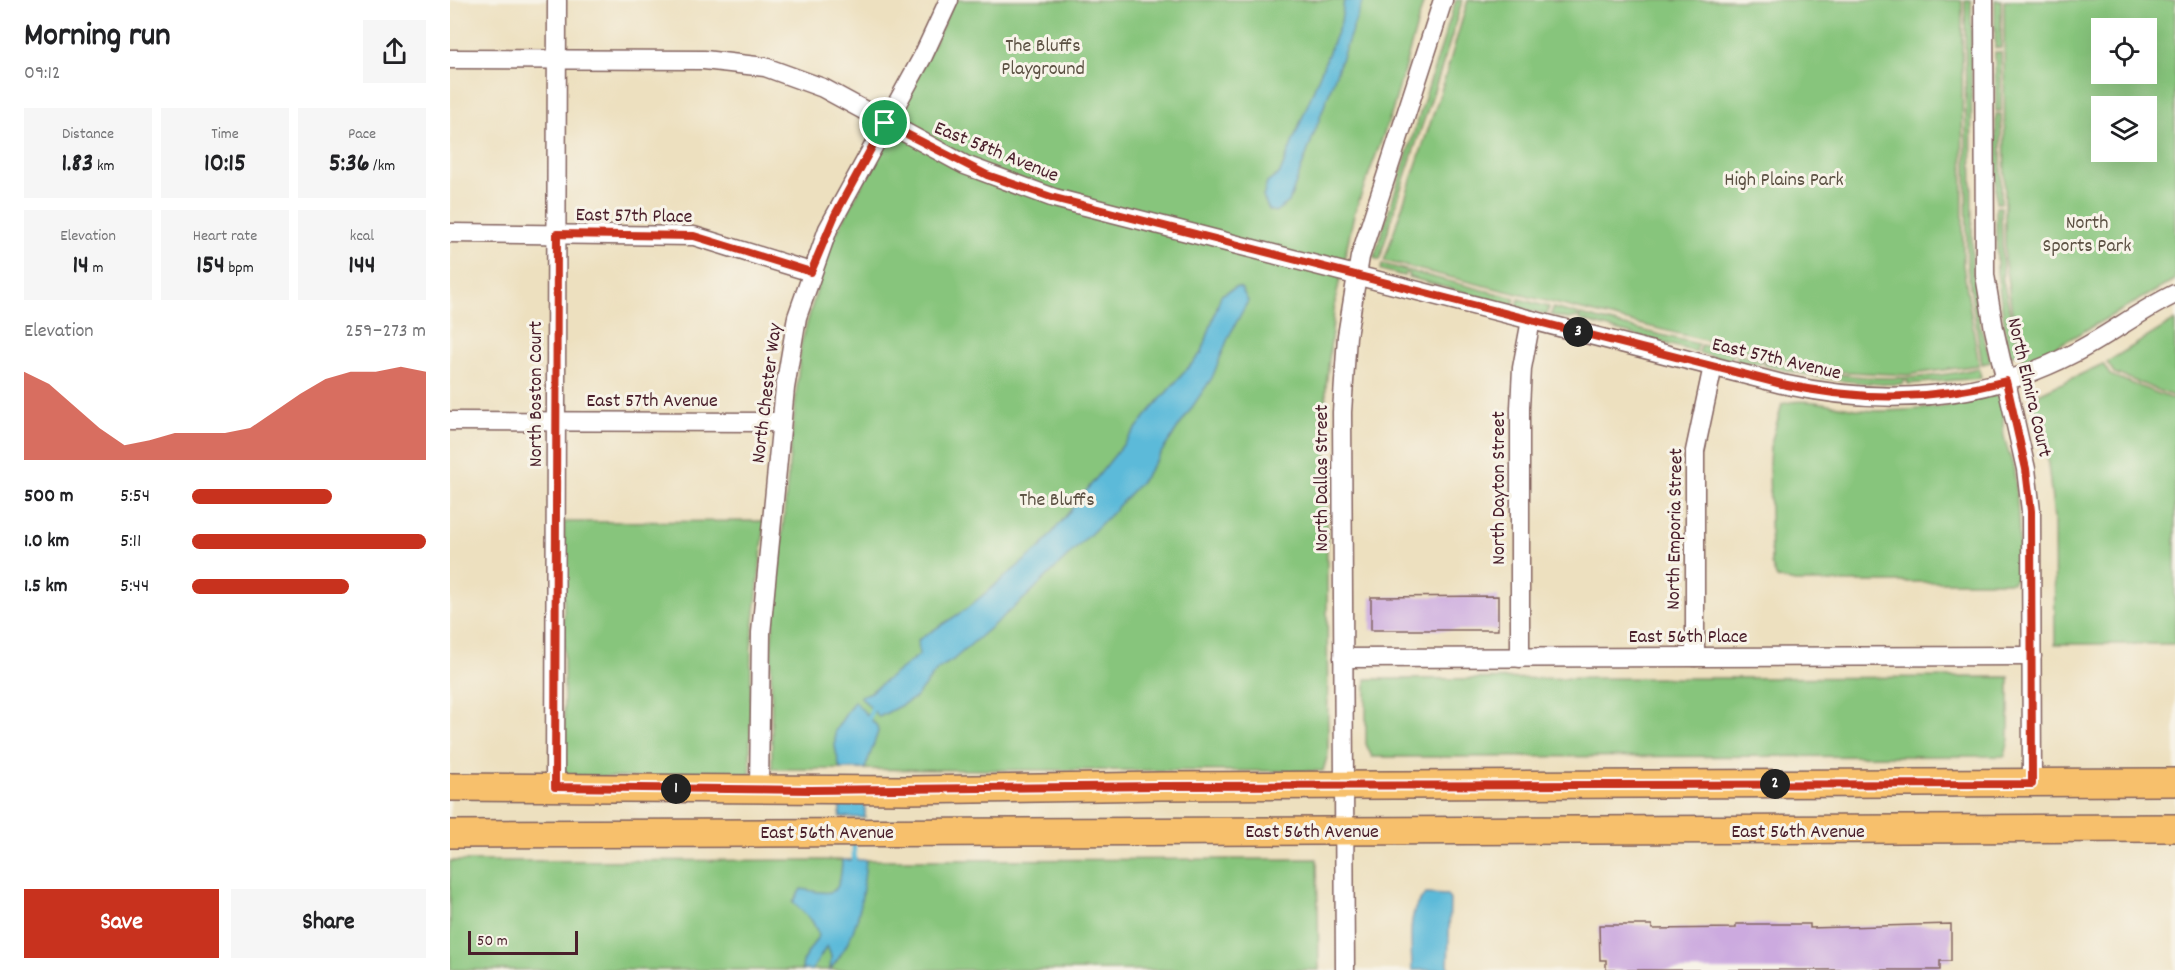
<!DOCTYPE html>
<meta charset="utf-8">
<style>
:root{--surface:#fff;--page:#f6f6f6;--text:#202124;--muted:#757577;--accent:#c8321e}
body{margin:0;font-family:Dekko,sans-serif;background:var(--page);color:var(--text);height:100vh;display:flex;flex-direction:column;font-size:22px;white-space:nowrap}
*{box-sizing:border-box;margin:0}
p{font-size:20px;color:var(--muted)}
.icon{flex:none;width:33px;height:33px;fill:none;stroke:currentColor;stroke-width:2;stroke-linecap:round;stroke-linejoin:round}
.map{position:relative;flex:1;overflow:hidden}
.side{display:flex;flex-direction:column;background:var(--surface);width:450px}
.side>*{flex:none}
.controls{position:absolute;left:1641px;top:18px;display:grid;gap:12px}
.controls a{display:grid;place-items:center;width:66px;height:66px;border-radius:0px;background:var(--surface);box-shadow:0 6px 24px #0002;font-size:30px}
.scale{position:absolute;left:18px;bottom:15px;width:110px;box-sizing:border-box;padding-left:6px;border:3px solid #4a1f2b;border-top:0;font-size:16px;line-height:21px;white-space:nowrap;color:#4a1f2b;-webkit-text-stroke:4px #f7f3e8;paint-order:stroke}
.pin{position:absolute;display:grid;place-items:center;width:51px;height:51px;color:#fff;margin:-26px;border:3px solid #fff;border-radius:50%;box-shadow:0 2px 6px #0007}
.km{position:absolute;width:30px;height:30px;margin:-15px;border-radius:50%;background:#222;color:#fff;font-size:16px;line-height:30px;text-align:center}
.round{display:grid;place-items:center;flex:none;width:63px;height:63px;border-radius:0px;background:var(--page)}
.overview{display:flex;align-items:center;justify-content:space-between;height:102px;padding:0 24px}
h1{font-size:33px;font-weight:800;line-height:45px}
.stats{display:grid;grid-template-columns:repeat(3,1fr);gap:9px;height:102px;padding:6px 24px}
.stats div{display:grid;align-content:center;border-radius:0px;background:var(--page);text-align:center}
.stats b{font-size:26px;font-weight:800}
.stats small{font-size:16px;font-weight:400}
.stats p{font-size:16px}
.chart{height:168px;padding:12px 24px}
.chart p{display:flex;justify-content:space-between}
.chart svg{width:100%;height:108px;margin-top:6px;fill:var(--accent);opacity:.7}
.cta{display:flex;gap:12px;margin-top:auto;padding:12px 24px}
.cta a{flex:1;height:69px;border-radius:0px;background:var(--accent);color:#fff;font-size:24px;font-weight:800;line-height:69px;text-align:center}
.cta a+a{background:var(--page);color:var(--text)}
ul{padding:0 24px;list-style:none;font-size:20px}
li{display:grid;grid-template-columns:96px 72px 1fr;align-items:center;height:45px}
li i{height:15px;border-radius:8px;background:var(--accent)}
main{display:flex;flex:1;min-height:0}
.map>svg:first-child{display:block}
.green{fill:#87c57b;stroke:#687253;stroke-width:1.5;fill-rule:evenodd}
.water{fill:#5bbad9;stroke:#526c82;stroke-width:1.5}
.lines{fill:none;stroke-linecap:round;stroke-linejoin:round}
.stream{stroke:#5bbad9;stroke-width:4.5}
.building{fill:#ccaadf}
.street-casing{stroke:#83635f;stroke-width:21}
.primary-casing{stroke:#83635f;stroke-width:30}
.street{stroke:#fff;stroke-width:18}
.primary{stroke:#f7c06c;stroke-width:27}
.route-casing{stroke:#fff;stroke-width:12}
.route{stroke:#c8321e;stroke-width:8}
.labels{text-anchor:middle;stroke-width:6;stroke-linejoin:round;paint-order:stroke}
.park-label{font-size:20px;fill:#5c5143;stroke:#f7f3e8}
.street-label{font-size:20px;fill:#4a1f2b;stroke:#f7f3e8}
</style>
<main>
<section class="side">
<div class="overview"><div><h1>Morning run</h1><p>09:12</p></div><a class="round"><svg class="icon" aria-label="share" viewBox="0 0 24 24"><path d="M12 15V3M7 8l5-5 5 5M5 13v7h14v-7"/></svg></a></div>
<div class="stats">
<div><p>Distance</p><b>1.83<small> km</small></b></div>
<div><p>Time</p><b>10:15</b></div>
<div><p>Pace</p><b>5:36<small> /km</small></b></div>
</div>
<div class="stats">
<div><p>Elevation</p><b>14<small> m</small></b></div>
<div><p>Heart rate</p><b>154<small> bpm</small></b></div>
<div><p>kcal</p><b>144</b></div>
</div>
<div class="chart"><p><span>Elevation</span>259–273 m</p>
<svg viewBox="0 0 160 44" preserveAspectRatio="none"><path d="M0 44V8L10 13L20 22L30 31L40 38L50 36L60 33L70 33L80 33L90 31L100 24L110 17L120 11L130 8L140 8L150 6L160 8V44z"/></svg>
</div>
<ul>
<li><b>500 m</b>5:54<i style="width:60%"></i></li>
<li><b>1.0 km</b>5:11<i style="width:100%"></i></li>
<li><b>1.5 km</b>5:44<i style="width:67%"></i></li>
</ul>
<div class="cta"><a>Save</a><a>Share</a></div>
</section>
<div class="map">
<svg width="1725" height="970" viewBox="0 0 1725 970">
<rect width="100%" height="100%" fill="#f7f3e8"/>
<filter id="ink" filterUnits="userSpaceOnUse"><feTurbulence type="fractalNoise" baseFrequency=".0167" numOctaves="2"/><feDisplacementMap in="SourceGraphic" scale="12" xChannelSelector="R" yChannelSelector="G"/><feConvolveMatrix kernelMatrix="1 2 1 2 8 2 1 2 1" color-interpolation-filters="sRGB"/></filter>
<filter id="wash" filterUnits="userSpaceOnUse"><feTurbulence type="fractalNoise" baseFrequency=".008" numOctaves="4" result="noise"/><feDisplacementMap in="SourceGraphic" scale="24" xChannelSelector="R" yChannelSelector="G"/><feGaussianBlur stdDeviation="1.35" result="paint"/><feColorMatrix in="noise" values="0 0 0 0 0 0 0 0 0 0 0 0 0 0 0 0 0 1.4 0 .05"/><feComposite in="paint" operator="in"/></filter>
<g filter="url(#wash)">
<rect width="100%" height="100%" fill="#ede0bf"/>
<g class="green">
<polygon points="505,0 974,0 942,112 904,214 885,302 876,387 878,754 873,771 322,769 321,647 351,344 379,247 447,119"/>
<path d="M 1006,0 L 1012,0 C 989,88 952,172 930,260 L 924,258 Z"/>
<polygon points="1018,0 1512,0 1513,265 1529,365 1457,375 1379,371 934,261 991,91"/>
<polygon points="1515,0 1521,0 1522,265 1530,325 1541,362 1532,364 1517,265"/>
<rect x="1545" y="0" width="6" height="48"/>
<path d="M 1554,0 L 1725,0 L 1725,280 L 1575,364 L 1562,312 L 1555,263 ZM 1652,28 L 1696,28 L 1696,74 L 1652,74 ZM 1652,106 L 1696,106 L 1696,152 L 1652,152 Z"/>
<polygon points="1545,52 1551,52 1551,111 1546,111"/>
<polygon points="1551,114 1551,203 1546,203 1546,114"/>
<polygon points="1546,207 1551,207 1553,281 1569,353 1559,356 1547,272"/>
<polygon points="932,264 1065,298 1063,306 958,277 959,274 955,273 954,276 931,270"/>
<polygon points="1069,299 1099,307 1097,315 1067,307"/>
<polygon points="1103,308 1248,344 1246,352 1130,320 1130,317 1118,319 1101,315"/>
<polygon points="1725,320 1725,397 1664,373 1657,362"/>
<polygon points="1251,345 1283,352 1281,361 1249,353"/>
<path d="M 1287,354 C 1375,374 1439,389 1529,368 L 1531,378 L 1458,384 L 1458,381 L 1454,381 L 1453,384 C 1405,385 1361,377 1314,365 L 1315,362 L 1311,361 L 1310,364 L 1285,362 Z"/>
<polygon points="1653,364 1660,375 1725,400 1725,644 1605,644 1604,519 1598,464 1582,397"/>
<path d="M 1538,394 L 1548,396 C 1558,409 1552,417 1553,430 C 1554,444 1562,457 1564,471 C 1569,505 1569,539 1570,573 L 1562,582 L 1345,582 L 1327,578 L 1321,564 L 1319,463 L 1320,447 L 1332,404 C 1357,395 1396,410 1425,411 C 1455,411 1484,408 1513,404 L 1521,399 Z"/>
<polygon points="315,521 301,649 300,780 114,776 114,522"/>
<polygon points="1559,677 1559,739 1555,756 922,757 916,744 916,679"/>
<polygon points="867,859 869,970 0,970 0,861"/>
</g>
<g class="water">
<polygon points="894,0 913,0 839,202 825,212 819,210 813,197 817,183 830,173 891,22"/>
<polygon points="786,287 791,288 798,301 779,336 762,378 694,478 662,513 577,596 503,660 488,669 465,698 429,717 410,696 419,693 469,655 468,640 515,610 591,547 701,410 752,352 771,295"/>
<polygon points="404,701 427,726 428,732 415,769 390,769 385,747 385,731"/>
<polygon points="390,804 415,804 415,818 390,817"/>
<path d="M 392,860 L 416,860 C 412,905 409,934 380,970 L 381,956 L 377,946 L 362,970 L 352,970 L 353,960 L 369,935 L 362,921 L 343,902 L 351,889 C 385,895 390,897 392,860 Z"/>
<path d="M 976,894 L 997,895 L 1000,900 L 998,970 L 962,970 C 962,946 955,909 976,894 Z"/>
</g>
<g class="lines">
<g class="stream">
<polyline points="418,721 424,703"/>
<polyline points="404,840 404,865"/>
</g>
</g>
<g id="blocks">
<g class="building">
<polygon points="1048,596 1048,630 921,630 921,597"/>
<polygon points="1286,924 1360,924 1360,928 1501,924 1501,961 1490,961 1490,970 1156,970 1156,960 1150,960 1149,925 1202,925 1202,929 1286,928"/>
</g>
</g>
</g>
<g filter="url(#ink)">
<use href="#blocks" fill-opacity="0" stroke="#83635f" stroke-width="1.5"/>
<g class="lines">
<defs>
<g id="street">
<polyline points="1534,0 1535,275 1544,329 1576,469 1581,511 1582,784"/>
<path d="M 0,59 L 254,60 L 315,67 L 373,88 L 515,165 L 604,198 L 1332,384 C 1431,406 1531,401 1622,354 C 1658,336 1689,311 1725,294"/>
<polyline points="0,233 244,236 361,272"/>
<polyline points="0,421 331,422"/>
<polyline points="1245,657 1245,451 1263,366"/>
<polyline points="893,658 1582,656"/>
<polyline points="1070,658 1070,408 1072,368 1081,320"/>
<polyline points="105,787 107,0"/>
<polyline points="309,790 311,633 335,388 347,317 378,229 473,56 499,0"/>
<polyline points="895,970 892,412 897,336 910,257 993,0"/>
</g>
<g id="primary">
<polyline points="0,787 458,790 711,786 1725,782"/>
<polyline points="0,834 1725,828"/>
</g>
</defs>
<use href="#street" class="street-casing"/>
<use href="#primary" class="primary-casing"/>
<use href="#street" class="street"/>
<use href="#primary" class="primary"/>
</g>
</g>
<g class="lines" filter="url(#ink)">
<defs>
<path id="route" d="M 435,123 L 537,175 L 604,198 L 1332,384 C 1408,401 1480,401 1556,381 L 1576,469 L 1581,511 L 1582,784 L 711,786 L 361,790 L 105,787 L 107,234 L 244,236 L 361,272 L 385,215 Z"/>
</defs>
<use href="#route" class="route-casing"/>
<use href="#route" class="route"/>
</g>
<g class="labels">
<g class="park-label">
<text x="593" y="51">The Bluffs<tspan x="593" dy="23">Playground</tspan></text>
<text x="1334" y="185">High Plains Park</text>
<text x="1637" y="228">North<tspan x="1637" dy="23">Sports Park</tspan></text>
<text x="607" y="505">The Bluffs</text>
</g>
<g class="street-label">
<text transform="translate(547 150) rotate(22)" y="7">East 58th Avenue</text>
<text transform="translate(184 214) rotate(1)" y="7">East 57th Place</text>
<text transform="translate(1327 357) rotate(13)" y="7">East 57th Avenue</text>
<text transform="translate(1581 387) rotate(77)" y="7">North Elmira Court</text>
<text transform="translate(315 393) rotate(-83)" y="7">North Chester Way</text>
<text transform="translate(84 394) rotate(-90)" y="7">North Boston Court</text>
<text x="202" y="406">East 57th Avenue</text>
<text transform="translate(870 478) rotate(-90)" y="7">North Dallas Street</text>
<text transform="translate(1047 488) rotate(-90)" y="7">North Dayton Street</text>
<text transform="translate(1223 529) rotate(-89)" y="7">North Emporia Street</text>
<text x="1238" y="642">East 56th Place</text>
<text x="862" y="837">East 56th Avenue</text>
<text x="1348" y="837">East 56th Avenue</text>
<text x="377" y="838">East 56th Avenue</text>
</g>
</g>
</svg>
<div class="controls">
<a><svg class="icon" aria-label="locate" viewBox="0 0 24 24"><circle cx="12" cy="12" r="6"/><path d="M12 2v4M12 18v4M2 12h4M18 12h4"/></svg></a>
<a><svg class="icon" aria-label="layers" viewBox="0 0 24 24"><path d="M12 4l9 5-9 5-9-5zM3 14l9 5 9-5"/></svg></a>
</div>
<div class="scale">50 m</div>
<div class="pin" style="left:435px;top:123px;background:#1e9e55"><svg class="icon" aria-label="arrive" viewBox="0 0 24 24"><path d="M6 21V4h12l-3 4 3 4H6"/></svg></div>
<b class="km" style="left:226px;top:789px">1</b>
<b class="km" style="left:1325px;top:784px">2</b>
<b class="km" style="left:1128px;top:332px">3</b>
</div>
</main>
